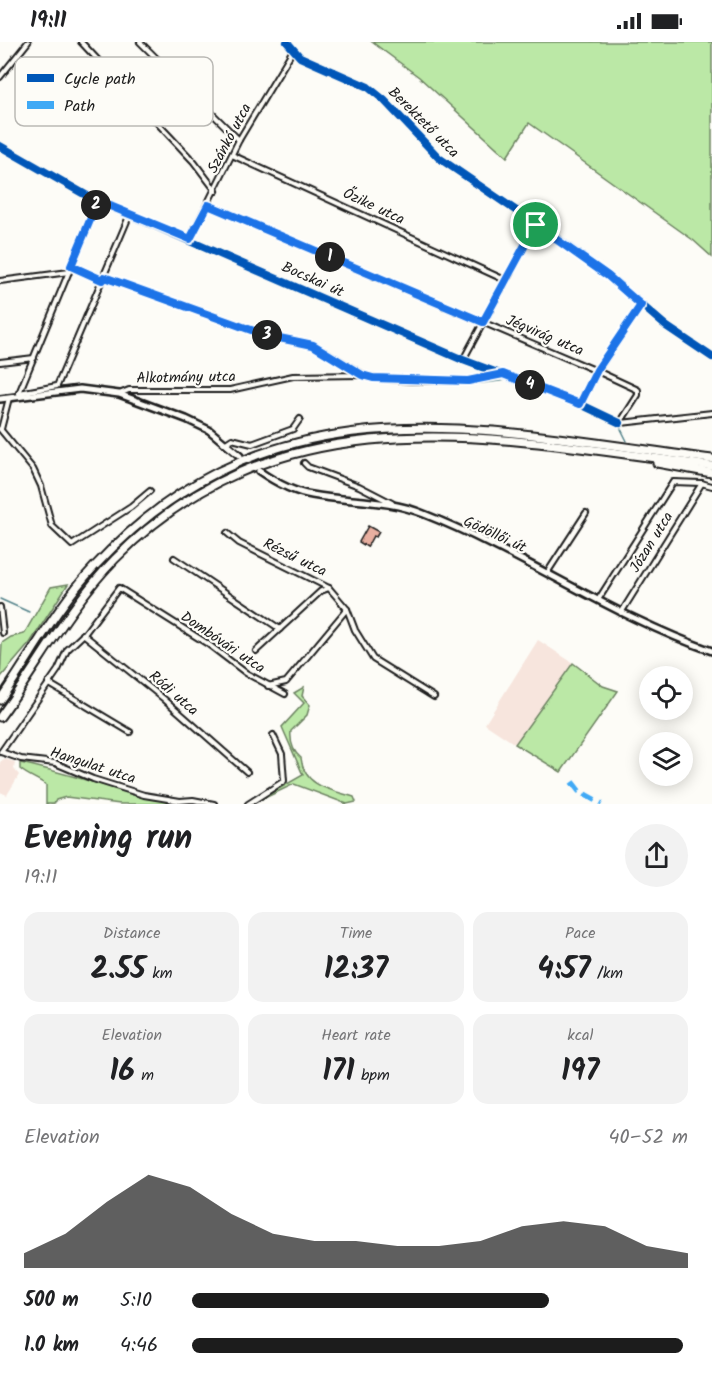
<!DOCTYPE html>
<meta charset="utf-8">
<style>
:root{--surface:#fff;--page:#f2f2f2;--text:#202124;--muted:#757577;--accent:#1c1c1c}
body{margin:0;font-family:Kalam,sans-serif;background:var(--page);color:var(--text);height:100vh;display:flex;flex-direction:column;font-size:22px;white-space:nowrap}
*{box-sizing:border-box;margin:0}
p{font-size:20px;color:var(--muted)}
.icon{flex:none;width:33px;height:33px;fill:none;stroke:currentColor;stroke-width:2;stroke-linecap:round;stroke-linejoin:round}
.map{position:relative;height:762px;overflow:hidden}
.panel{display:flex;flex-direction:column;background:var(--surface);flex:1}
.panel>*{flex:none}
.fabs{position:absolute;left:639px;top:624px;display:grid;gap:12px}
.fabs a{display:grid;place-items:center;width:54px;height:54px;border-radius:50%;background:var(--surface);box-shadow:0 3px 15px #0003;font-size:30px}
.pin{position:absolute;display:grid;place-items:center;width:51px;height:51px;color:#fff;margin:-26px;border:3px solid #fff;border-radius:50%;box-shadow:0 2px 6px #0007}
.km{position:absolute;width:30px;height:30px;margin:-15px;border-radius:50%;background:#222;color:#fff;font-size:16px;line-height:30px;text-align:center}
.round{display:grid;place-items:center;flex:none;width:63px;height:63px;border-radius:32px;background:var(--page)}
.overview{display:flex;align-items:center;justify-content:space-between;height:102px;padding:0 24px}
h1{font-size:33px;font-weight:700;line-height:45px}
.metrics{display:grid;grid-template-columns:repeat(3,1fr);gap:9px;height:102px;padding:6px 24px}
.metrics div{display:grid;align-content:center;border-radius:15px;background:var(--page);text-align:center}
.metrics b{font-size:30px;font-weight:700}
.metrics small{font-size:16px;font-weight:400}
.metrics p{font-size:16px}
.chart{height:168px;padding:12px 24px}
.chart p{display:flex;justify-content:space-between}
.chart svg{width:100%;height:108px;margin-top:6px;fill:var(--accent);opacity:.7}
ul{padding:0 24px;list-style:none;font-size:20px}
li{display:grid;grid-template-columns:96px 72px 1fr;align-items:center;height:45px}
li i{height:15px;border-radius:8px;background:var(--accent)}
.status{display:flex;justify-content:space-between;align-items:center;height:42px;padding:0 30px;background:var(--surface);direction:ltr}
.status svg{height:16px;fill:currentColor}
.map>svg:first-child{display:block}
.built{fill:#f7e5dd}
.green{fill:#bbe8a6;stroke:#6c8261;stroke-width:1.5}
.lines{fill:none;stroke-linecap:round;stroke-linejoin:round}
.stream{stroke:#53838a;stroke-width:1.5}
.building{fill:#e8afa0;stroke:#1c1c1c;stroke-width:1.5}
.street-casing{stroke:#1c1c1c;stroke-width:8}
.secondary-casing{stroke:#1c1c1c;stroke-width:10}
.highway-casing{stroke:#1c1c1c;stroke-width:11}
.street{stroke:#fdfcf7;stroke-width:4}
.secondary{stroke:#fdfcf7;stroke-width:5}
.highway{stroke:#fdfcf7;stroke-width:7}
.quiet{stroke:#3fa9f5;stroke-width:6;stroke-dasharray:12 6;stroke-linecap:butt}
.cycleway-casing{stroke:#fdfcf7;stroke-width:11}
.cycleway{stroke:#0057b8;stroke-width:8}
.route-casing{stroke:#fff;stroke-width:12}
.route{stroke:#1a73e8;stroke-width:8}
.labels{text-anchor:middle;stroke-width:4.5;stroke-linejoin:round;paint-order:stroke}
.street-label{font-size:15px;fill:#1c1c1c;stroke:#fdfcf7}
.key{fill:#fdfcf7;stroke:#bab9b5;stroke-width:1.5}
.key-label{font-size:16px;fill:#1c1c1c}
</style>
<div class="status"><b>19:11</b><svg viewBox="0 0 49 12"><path d="M0 12V9h3v3zM5 12V6h3v6zM10 12V3h3v9zM15 12V0h3v12zM26 1h20v11H26zM47 4h2v5h-2z"/></svg></div>
<div class="map">
<svg width="712" height="762" viewBox="0 0 712 762">
<rect width="100%" height="100%" fill="#fdfcf7"/>
<filter id="ink" filterUnits="userSpaceOnUse"><feTurbulence type="fractalNoise" baseFrequency=".0167" numOctaves="2"/><feDisplacementMap in="SourceGraphic" scale="12" xChannelSelector="R" yChannelSelector="G"/><feConvolveMatrix kernelMatrix="1 2 1 2 8 2 1 2 1" color-interpolation-filters="sRGB"/></filter>
<g filter="url(#ink)">
<g class="built">
<polygon points="538,598 573,621 515,702 485,682"/>
<polygon points="4,717 15,720 14,727 19,733 7,753 0,750 0,720"/>
</g>
<g class="green">
<polygon points="372,0 712,0 712,215 693,198 529,81 507,115 419,35"/>
<polygon points="68,542 30,601 0,636 2,601 11,595 24,592 51,545"/>
<polygon points="573,621 603,644 618,649 561,730 515,702"/>
<path d="M 304,645 L 302,654 L 310,663 L 307,673 L 291,689 C 290,700 292,709 301,716 C 304,745 331,748 354,755 L 356,760 L 347,762 L 294,742 L 252,762 L 303,733 L 282,685 L 304,661 L 294,651 Z"/>
<path d="M 20,721 C 76,732 136,757 191,762 L 120,762 L 66,755 L 56,758 L 54,762 L 46,762 L 46,743 C 38,737 28,734 20,727 Z"/>
</g>
<g class="lines">
<g class="stream">
<polyline points="75,224 101,235"/>
<polyline points="108,234 266,291 302,297 324,305 367,332"/>
<polyline points="368,337 406,340"/>
<polyline points="425,341 482,341 508,338 541,349"/>
<polyline points="0,360 4,359"/>
<polyline points="579,364 619,383 627,399"/>
<polyline points="0,557 29,570"/>
</g>
</g>
<polygon class="building" points="368,484 379,490 376,495 373,494 367,505 359,500"/>
<g class="lines">
<defs>
<g id="street">
<polyline points="81,0 194,120 216,149"/>
<polyline points="140,0 239,98"/>
<polyline points="287,0 300,15 368,45 384,58 439,116 562,200 608,234 666,284 712,315"/>
<polyline points="0,35 28,0"/>
<polyline points="0,104 91,156 463,318 580,362 620,381"/>
<polyline points="232,113 505,238"/>
<polyline points="208,163 597,329 638,348 638,353 620,381"/>
<polyline points="190,197 239,98 293,8"/>
<polyline points="71,224 102,238"/>
<polyline points="104,235 265,293 313,303 367,335 411,339 468,339 502,333"/>
<polyline points="0,239 69,230"/>
<polyline points="463,318 536,183"/>
<polyline points="0,320 34,316"/>
<polyline points="19,351 57,344 130,172"/>
<polyline points="19,351 98,159"/>
<polyline points="119,352 129,348 230,348 293,334 361,333"/>
<polyline points="580,362 597,329 641,263"/>
<polyline points="621,381 712,371"/>
<polyline points="0,387 33,427 41,444 52,484 72,503 131,465 150,449"/>
<polyline points="1,387 9,356"/>
<polyline points="226,401 232,397 252,402 293,387 300,377"/>
<polyline points="304,421 308,425 359,444 392,461"/>
<polyline points="227,491 239,501 329,546 347,567 355,588 373,617 434,655"/>
<polyline points="174,516 280,587"/>
<polyline points="547,531 586,471"/>
<polyline points="598,558 673,440 701,441 712,444"/>
<polyline points="0,565 3,591"/>
<polyline points="621,571 702,441"/>
<polyline points="83,592 164,657 247,730"/>
<polyline points="256,609 321,549 329,546"/>
<polyline points="48,641 130,690"/>
<polyline points="268,644 286,640 347,567"/>
<polyline points="1,710 58,628 67,608 85,591 119,546 208,602 246,631 285,652"/>
<polyline points="1,710 21,717 55,721 93,737 144,753 180,759 193,758 214,762"/>
<polyline points="248,762 284,739 282,712 273,693"/>
</g>
<g id="secondary">
<polyline points="0,357 80,347 119,352 186,377 209,388 240,414"/>
<path d="M 259,429 C 275,440 292,450 312,453 C 350,460 388,457 424,472 C 523,511 611,574 712,609"/>
</g>
<g id="highway">
<polyline points="657,421 712,431"/>
<path d="M 0,658 C 31,614 57,564 94,525 C 273,332 482,387 712,417"/>
<path d="M 0,675 C 39,622 69,564 115,517 C 283,346 501,396 712,424"/>
</g>
</defs>
<use href="#street" class="street-casing"/>
<use href="#secondary" class="secondary-casing"/>
<use href="#highway" class="highway-casing"/>
<use href="#street" class="street"/>
<use href="#secondary" class="secondary"/>
<use href="#highway" class="highway"/>
<polyline class="quiet" points="572,740 579,749 602,762"/>
<defs>
<g id="cycleway">
<polyline points="287,0 300,15 368,45 384,58 439,116 562,200 608,234 666,284 712,315"/>
<polyline points="0,104 91,156 463,318 580,362 620,381"/>
</g>
</defs>
<use href="#cycleway" class="cycleway-casing"/>
<use href="#cycleway" class="cycleway"/>
</g>
</g>
<g class="lines" filter="url(#ink)">
<defs>
<polygon id="route" points="98,159 190,197 208,163 483,280 536,183 608,234 641,263 597,328 580,362 503,332 468,339 373,336 362,333 313,303 265,293 104,235 102,238 71,224"/>
</defs>
<use href="#route" class="route-casing"/>
<use href="#route" class="route"/>
</g>
<g class="labels">
<g class="street-label">
<text transform="translate(424 80) rotate(45)" y="5">Berektető utca</text>
<text transform="translate(229 96) rotate(-62)" y="5">Szánkó utca</text>
<text transform="translate(374 164) rotate(25)" y="5">Őzike utca</text>
<text transform="translate(313 237) rotate(24)" y="5">Bocskai út</text>
<text transform="translate(545 293) rotate(23)" y="5">Jégvirág utca</text>
<text transform="translate(186 335) rotate(-1)" y="5">Alkotmány utca</text>
<text transform="translate(495 492) rotate(25)" y="5">Gödöllői út</text>
<text transform="translate(651 500) rotate(-58)" y="5">Józan utca</text>
<text transform="translate(295 515) rotate(26)" y="5">Rézsű utca</text>
<text transform="translate(223 600) rotate(34)" y="5">Dombóvári utca</text>
<text transform="translate(174 651) rotate(41)" y="5">Ródi utca</text>
<text transform="translate(93 723) rotate(18)" y="5">Hangulat utca</text>
</g>
</g>
<rect x="15" y="15" width="198" height="69" rx="9" class="key"/>
<rect x="27" y="32" width="27" height="8" fill="#0057b8"/>
<rect x="27" y="59" width="27" height="8" fill="#3fa9f5"/>
<g class="key-label">
<text x="64" y="42">Cycle path</text>
<text x="64" y="69">Path</text>
</g>
</svg>
<div class="fabs">
<a><svg class="icon" aria-label="locate" viewBox="0 0 24 24"><circle cx="12" cy="12" r="6"/><path d="M12 2v4M12 18v4M2 12h4M18 12h4"/></svg></a>
<a><svg class="icon" aria-label="layers" viewBox="0 0 24 24"><path d="M12 4l9 5-9 5-9-5zM3 14l9 5 9-5"/></svg></a>
</div>
<div class="pin" style="left:536px;top:183px;background:#1e9e55"><svg class="icon" aria-label="arrive" viewBox="0 0 24 24"><path d="M6 21V4h12l-3 4 3 4H6"/></svg></div>
<b class="km" style="left:330px;top:215px">1</b>
<b class="km" style="left:96px;top:163px">2</b>
<b class="km" style="left:267px;top:293px">3</b>
<b class="km" style="left:530px;top:343px">4</b>
</div>
<section class="panel">
<div class="overview"><div><h1>Evening run</h1><p>19:11</p></div><a class="round"><svg class="icon" aria-label="share" viewBox="0 0 24 24"><path d="M12 15V3M7 8l5-5 5 5M5 13v7h14v-7"/></svg></a></div>
<div class="metrics">
<div><p>Distance</p><b>2.55<small> km</small></b></div>
<div><p>Time</p><b>12:37</b></div>
<div><p>Pace</p><b>4:57<small> /km</small></b></div>
</div>
<div class="metrics">
<div><p>Elevation</p><b>16<small> m</small></b></div>
<div><p>Heart rate</p><b>171<small> bpm</small></b></div>
<div><p>kcal</p><b>197</b></div>
</div>
<div class="chart"><p><span>Elevation</span>40–52 m</p>
<svg viewBox="0 0 160 44" preserveAspectRatio="none"><path d="M0 44V38L10 30L20 17L30 6L40 11L50 22L60 30L70 33L80 33L90 35L100 35L110 33L120 27L130 25L140 27L150 35L160 38V44z"/></svg>
</div>
<ul>
<li><b>500 m</b>5:10<i style="width:72%"></i></li>
<li><b>1.0 km</b>4:46<i style="width:99%"></i></li>
</ul>
</section>
